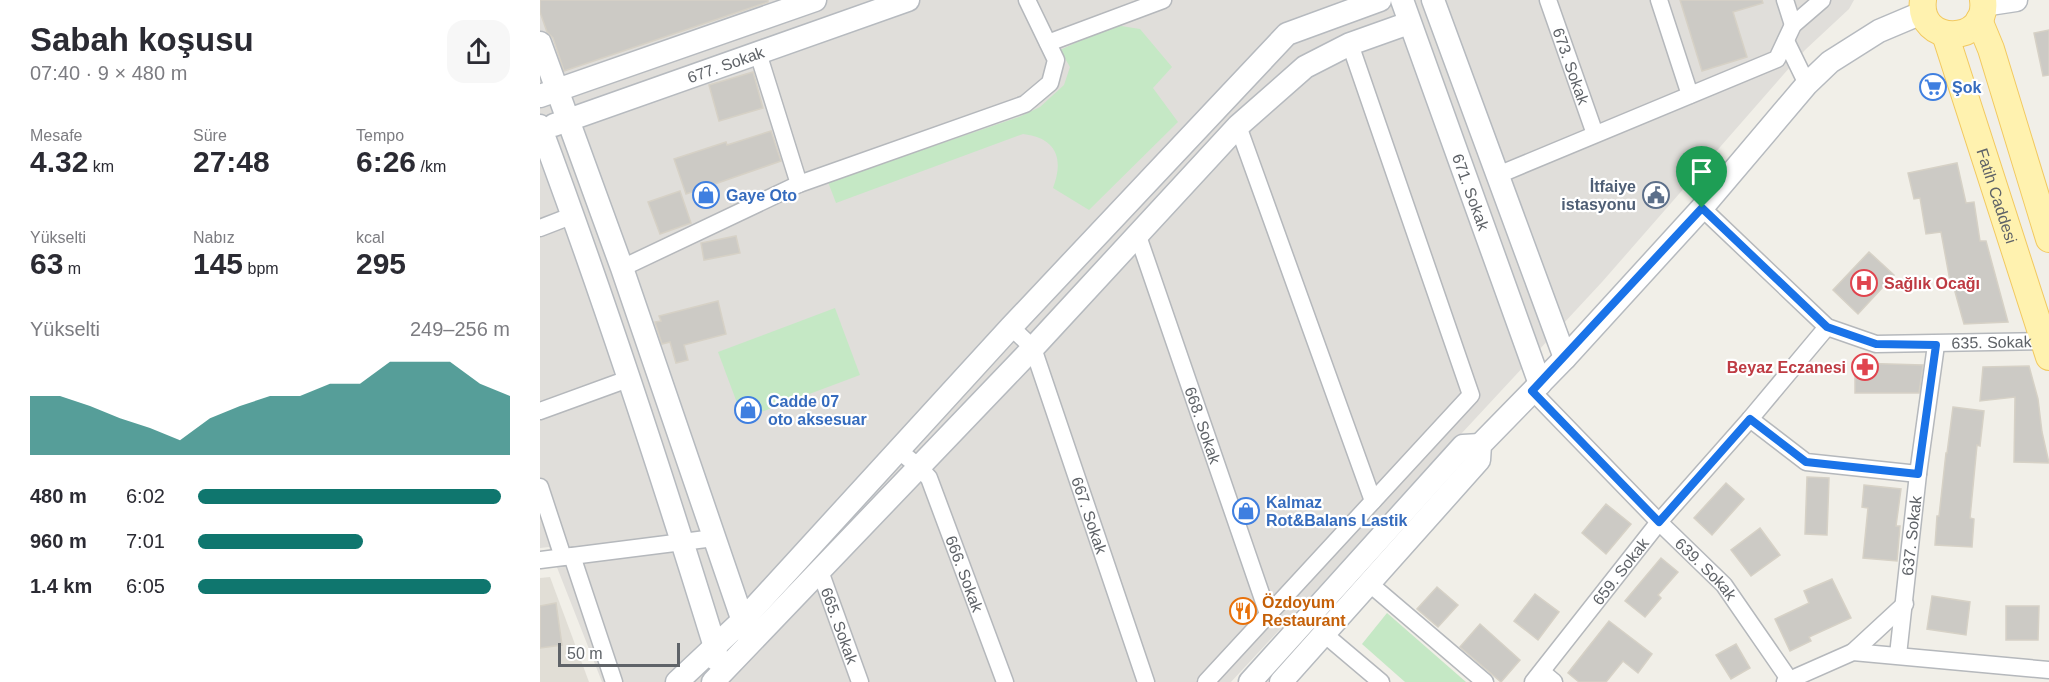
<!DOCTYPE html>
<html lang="tr">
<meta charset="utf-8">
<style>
:root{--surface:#fff;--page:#f7f7f7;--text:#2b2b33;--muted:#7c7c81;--accent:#0f766e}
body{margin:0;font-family:Arial,sans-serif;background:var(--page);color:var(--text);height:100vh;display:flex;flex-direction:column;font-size:22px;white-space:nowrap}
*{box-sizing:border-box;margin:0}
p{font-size:20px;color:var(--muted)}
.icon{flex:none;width:33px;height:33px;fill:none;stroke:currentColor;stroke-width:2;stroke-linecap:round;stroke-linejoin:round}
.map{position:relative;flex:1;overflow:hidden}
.sheet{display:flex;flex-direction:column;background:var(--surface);width:540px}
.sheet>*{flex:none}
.scale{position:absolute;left:18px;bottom:15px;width:122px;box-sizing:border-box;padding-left:6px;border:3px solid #5f6368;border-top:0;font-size:16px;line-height:21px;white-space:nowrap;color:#5f6368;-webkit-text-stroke:4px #fff;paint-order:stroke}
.pin{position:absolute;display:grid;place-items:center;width:51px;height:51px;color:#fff;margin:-62px -26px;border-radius:50% 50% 50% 0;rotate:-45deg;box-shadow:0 0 6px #0007}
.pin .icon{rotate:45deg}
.round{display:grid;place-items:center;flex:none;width:63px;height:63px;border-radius:18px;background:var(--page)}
.overview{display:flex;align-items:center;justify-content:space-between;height:102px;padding:0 30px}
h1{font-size:33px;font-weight:600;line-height:45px}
.figures{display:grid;grid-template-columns:repeat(3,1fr);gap:9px;height:102px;padding:6px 30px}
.figures div{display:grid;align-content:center}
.figures b{font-size:30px;font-weight:600}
.figures small{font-size:16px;font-weight:400}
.figures p{font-size:16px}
.chart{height:168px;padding:12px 30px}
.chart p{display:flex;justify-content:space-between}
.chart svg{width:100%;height:108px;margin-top:6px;fill:var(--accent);opacity:.7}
ul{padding:0 30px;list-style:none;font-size:20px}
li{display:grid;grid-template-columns:96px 72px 1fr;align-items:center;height:45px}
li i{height:15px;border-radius:8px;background:var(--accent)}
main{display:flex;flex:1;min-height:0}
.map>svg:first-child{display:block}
.industrial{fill:#e0deda}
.education{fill:#e1ded6}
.green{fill:#c5e8c5}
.building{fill:#cccac5;stroke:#d6d1c6;stroke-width:1.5}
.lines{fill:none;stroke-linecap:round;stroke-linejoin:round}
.street-casing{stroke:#b5b8bc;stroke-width:19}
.secondary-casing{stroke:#b6babf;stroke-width:25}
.primary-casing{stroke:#f2c960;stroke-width:28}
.street{stroke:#fff;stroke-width:16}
.secondary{stroke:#fff;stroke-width:22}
.primary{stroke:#fff2af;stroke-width:26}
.route-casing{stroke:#fff;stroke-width:12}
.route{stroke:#1a73e8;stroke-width:8}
.labels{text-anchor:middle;stroke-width:4.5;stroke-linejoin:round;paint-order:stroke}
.street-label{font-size:16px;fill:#5f6368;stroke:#fff}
.shop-label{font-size:16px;font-weight:bold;fill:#366cbe;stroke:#fff;text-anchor:start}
.service-label{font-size:16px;font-weight:bold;fill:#4e5e75;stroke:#fff;text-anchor:end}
.health-label{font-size:16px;font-weight:bold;fill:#be3a42;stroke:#fff;text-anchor:start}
.food-label{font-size:16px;font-weight:bold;fill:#c56008;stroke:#fff;text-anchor:start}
</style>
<main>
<section class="sheet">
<div class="overview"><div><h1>Sabah koşusu</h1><p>07:40 · 9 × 480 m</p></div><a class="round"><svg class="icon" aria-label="share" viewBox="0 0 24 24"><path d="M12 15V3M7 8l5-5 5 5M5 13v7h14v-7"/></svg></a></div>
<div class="figures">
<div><p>Mesafe</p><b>4.32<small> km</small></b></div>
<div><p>Süre</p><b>27:48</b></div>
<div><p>Tempo</p><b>6:26<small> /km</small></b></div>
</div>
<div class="figures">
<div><p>Yükselti</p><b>63<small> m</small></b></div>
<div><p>Nabız</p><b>145<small> bpm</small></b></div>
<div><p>kcal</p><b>295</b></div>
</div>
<div class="chart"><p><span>Yükselti</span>249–256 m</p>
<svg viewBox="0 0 160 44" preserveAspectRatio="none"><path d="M0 44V20L10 20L20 24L30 29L40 33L50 38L60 29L70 24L80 20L90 20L100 15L110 15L120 6L130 6L140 6L150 15L160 20V44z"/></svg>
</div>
<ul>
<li><b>480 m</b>6:02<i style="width:97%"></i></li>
<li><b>960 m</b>7:01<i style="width:53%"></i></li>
<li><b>1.4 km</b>6:05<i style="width:94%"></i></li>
</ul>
</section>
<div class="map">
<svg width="1509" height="682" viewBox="0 0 1509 682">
<rect width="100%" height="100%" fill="#f1efe8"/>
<polygon class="industrial" points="0,0 1314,0 1309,9 1265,50 1062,282 691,682 62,682 9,547 0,548"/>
<polygon class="education" points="10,577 49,682 0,682 0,578"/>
<g class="green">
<path d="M 575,25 L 600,29 L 632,67 L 613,88 L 638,122 L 549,210 L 513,188 C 524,159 517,138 483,134 L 296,203 L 288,182 L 479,117 L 500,107 L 524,85 L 530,67 L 520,50 Z"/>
<polygon points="295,308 320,375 203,419 178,352"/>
<polygon points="847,613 926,682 865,682 822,644"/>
</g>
<g class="building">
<polygon points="0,0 228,0 228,2 24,71 13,38 7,32 0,12"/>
<polygon points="1140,0 1222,0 1223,3 1193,12 1207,57 1162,71"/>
<polygon points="1509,30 1509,75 1503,76 1494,33"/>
<polygon points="213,72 223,108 179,121 169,85"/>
<polygon points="231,131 241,161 146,194 134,159 186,142 187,145"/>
<polygon points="1417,163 1426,203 1434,202 1440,241 1446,241 1468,322 1424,324 1412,281 1410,281 1401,232 1386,234 1380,198 1374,199 1368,173"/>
<polygon points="140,191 151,223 120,234 108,202"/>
<polygon points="196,236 200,253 164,260 161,243"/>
<polygon points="1329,252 1354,275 1318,314 1293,290"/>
<polygon points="178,301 186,334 144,345 148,360 136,363 130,342 122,344 115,322 121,321 119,316"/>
<polygon points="1315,363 1383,365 1379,393 1315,393"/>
<polygon points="1489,366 1498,399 1502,432 1509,463 1474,462 1475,397 1440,401 1443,367"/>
<polygon points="1413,407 1444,411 1440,446 1437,445 1430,518 1434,519 1432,547 1395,545 1397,516 1399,516 1406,453 1407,453"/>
<polygon points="1267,477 1289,478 1287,535 1265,534"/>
<polygon points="1186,483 1204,499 1172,535 1154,518"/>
<polygon points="1324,485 1361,489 1356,526 1360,526 1357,561 1323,558 1328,508 1322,507"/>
<polygon points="1066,504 1091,524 1066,554 1042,533"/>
<polygon points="1220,528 1240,555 1211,576 1191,550"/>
<polygon points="1121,558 1138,572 1118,595 1121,598 1105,617 1085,601"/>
<polygon points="1292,579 1311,618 1269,637 1271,641 1250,651 1235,619 1269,603 1264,591"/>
<polygon points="897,587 918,605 898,627 877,609"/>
<polygon points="995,594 1019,612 998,640 974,621"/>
<polygon points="1392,596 1430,602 1426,635 1387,629"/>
<polygon points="16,603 22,645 0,648 0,606"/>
<polygon points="1466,606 1499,606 1498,640 1466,640"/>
<polygon points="1069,621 1112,654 1098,673 1083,661 1066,682 1039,682 1028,673"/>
<polygon points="940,624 980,660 961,682 920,647"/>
<polygon points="1196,644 1210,668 1191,679 1176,655"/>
</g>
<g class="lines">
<defs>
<g id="street">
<path id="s1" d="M 1008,0 L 1055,134"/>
<polyline points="1119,0 1150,95"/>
<polyline points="1245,0 1253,25"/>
<polyline points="1246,41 1267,84"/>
<polyline points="508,43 623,0"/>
<polyline points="218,53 259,184"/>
<polyline points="698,126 833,501"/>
<polyline points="958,175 1237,59 1253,25 1282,0"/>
<path id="s2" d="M 1162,208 L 1287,327 L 1336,344 L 1504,341"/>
<polyline points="0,228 31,216"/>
<path id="s3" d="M 598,236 L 728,614"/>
<polyline points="82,268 259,184 485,104 510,83 516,60 487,0"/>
<path id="s4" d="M 471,327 L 493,348 L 606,682"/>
<path id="s5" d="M 992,391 L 1119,522 L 1184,585 L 1251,682"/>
<polyline points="0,411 88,379"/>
<polyline points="1210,419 1266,462 1378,474"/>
<path id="s6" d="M 358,450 L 379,467 L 389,478 L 465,682"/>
<polyline points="0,487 23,557"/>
<polyline points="32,556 74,682"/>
<polyline points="0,560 174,538"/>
<path id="s7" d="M 280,571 L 320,682"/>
<polyline points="830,584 945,682"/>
<polyline points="783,633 841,682"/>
<polyline points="1313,652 1365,604"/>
<path id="s8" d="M 1358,655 L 1378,474 L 1396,345"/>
<polyline points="1002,672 1014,682"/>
<polyline points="666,682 931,395 810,44"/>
<path id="s9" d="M 993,682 L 1119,522 L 1210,419 L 1287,327"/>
<polyline points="1245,682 1313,652 1509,670"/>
</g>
<g id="secondary">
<path id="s10" d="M 862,0 L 1000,384"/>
<polyline points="893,0 1025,358"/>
<polyline points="1443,5 1476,0"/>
<polyline points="0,43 82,268 207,633"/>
<polyline points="0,96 275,0"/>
<path id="s11" d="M 14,125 L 368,0"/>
<path d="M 0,126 C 64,298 121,472 175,647 L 177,660"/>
<polyline points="137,682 203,620 471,327 747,34 840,0"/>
<polyline points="173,682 493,348 698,126 765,67 810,44 869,23"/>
<polyline points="710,682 923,446 940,445"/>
<polyline points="741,682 939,460 940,445 1025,358 1162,208 1267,84 1290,62 1339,31 1384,12"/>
</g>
<g id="primary">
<path d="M 1383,0 C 1377,46 1449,45 1443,0"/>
<polyline points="1439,20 1451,49 1509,239"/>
<path id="s12" d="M 1405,34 L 1509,357"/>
</g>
</defs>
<use href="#street" class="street-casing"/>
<use href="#secondary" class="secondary-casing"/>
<use href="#primary" class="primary-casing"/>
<use href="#street" class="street"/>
<use href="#secondary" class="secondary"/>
<use href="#primary" class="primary"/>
</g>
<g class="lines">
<defs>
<polygon id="route" points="1162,208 1287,327 1336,344 1396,345 1378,474 1266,462 1210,419 1119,522 992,391"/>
</defs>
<use href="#route" class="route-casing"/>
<use href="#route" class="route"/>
</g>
<defs>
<symbol id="supermarket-ring" viewBox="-11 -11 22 22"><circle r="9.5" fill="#fff" stroke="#3f7fe0" stroke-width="1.5"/><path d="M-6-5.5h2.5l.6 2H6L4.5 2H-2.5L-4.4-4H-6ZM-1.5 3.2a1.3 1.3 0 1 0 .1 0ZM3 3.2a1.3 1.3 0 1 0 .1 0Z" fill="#3f7fe0"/></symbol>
<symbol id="shop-ring" viewBox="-11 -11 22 22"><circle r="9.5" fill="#fff" stroke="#3f7fe0" stroke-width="1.5"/><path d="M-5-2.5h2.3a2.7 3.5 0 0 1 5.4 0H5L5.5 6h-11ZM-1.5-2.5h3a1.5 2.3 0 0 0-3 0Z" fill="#3f7fe0"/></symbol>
<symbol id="civic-ring" viewBox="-11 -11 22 22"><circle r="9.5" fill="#fff" stroke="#5c6f8a" stroke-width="1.5"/><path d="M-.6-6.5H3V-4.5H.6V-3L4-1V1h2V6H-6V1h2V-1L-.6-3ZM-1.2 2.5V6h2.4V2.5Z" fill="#5c6f8a"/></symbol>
<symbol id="hospital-ring" viewBox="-11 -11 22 22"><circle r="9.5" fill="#fff" stroke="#e0444e" stroke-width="1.5"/><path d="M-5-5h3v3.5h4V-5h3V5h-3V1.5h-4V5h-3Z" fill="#e0444e"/></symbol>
<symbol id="pharmacy-ring" viewBox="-11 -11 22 22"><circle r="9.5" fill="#fff" stroke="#e0444e" stroke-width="1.5"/><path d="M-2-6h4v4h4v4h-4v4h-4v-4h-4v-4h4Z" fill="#e0444e"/></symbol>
<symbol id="restaurant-ring" viewBox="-11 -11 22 22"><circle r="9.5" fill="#fff" stroke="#e8710a" stroke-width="1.5"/><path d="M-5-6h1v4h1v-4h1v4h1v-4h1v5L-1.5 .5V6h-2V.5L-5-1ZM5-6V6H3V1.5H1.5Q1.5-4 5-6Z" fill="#e8710a"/></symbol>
</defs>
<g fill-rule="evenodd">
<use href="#supermarket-ring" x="1378" y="72" width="30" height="30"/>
<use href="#shop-ring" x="151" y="180" width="30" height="30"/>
<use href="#civic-ring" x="1101" y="180" width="30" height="30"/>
<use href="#hospital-ring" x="1309" y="268" width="30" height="30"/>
<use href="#pharmacy-ring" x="1310" y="352" width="30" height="30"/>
<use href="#shop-ring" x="193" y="395" width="30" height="30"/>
<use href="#shop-ring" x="691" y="496" width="30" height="30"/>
<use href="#restaurant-ring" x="688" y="596" width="30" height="30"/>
</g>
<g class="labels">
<g class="street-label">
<text dy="6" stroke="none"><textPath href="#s11" startOffset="182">677. Sokak</textPath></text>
<text dy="6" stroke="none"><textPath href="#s1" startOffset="70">673. Sokak</textPath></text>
<text dy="6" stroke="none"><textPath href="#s10" startOffset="204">671. Sokak</textPath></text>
<text dy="6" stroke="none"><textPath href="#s12" startOffset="170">Fatih Caddesi</textPath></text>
<text dy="6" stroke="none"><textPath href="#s2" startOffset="340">635. Sokak</textPath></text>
<text dy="6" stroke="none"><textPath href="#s3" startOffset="200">668. Sokak</textPath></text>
<text dy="6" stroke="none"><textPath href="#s4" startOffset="207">667. Sokak</textPath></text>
<text dy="6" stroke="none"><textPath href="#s8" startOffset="120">637. Sokak</textPath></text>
<text dy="6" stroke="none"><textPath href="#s5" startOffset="249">639. Sokak</textPath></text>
<text dy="6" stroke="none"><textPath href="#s9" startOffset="141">659. Sokak</textPath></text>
<text dy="6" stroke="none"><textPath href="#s6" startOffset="144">666. Sokak</textPath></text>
<text dy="6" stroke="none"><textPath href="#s7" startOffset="58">665. Sokak</textPath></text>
</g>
<g class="shop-label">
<text x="1412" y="93">Şok</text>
<text x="186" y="201">Gaye Oto</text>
<text x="228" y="407">Cadde 07<tspan x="228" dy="18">oto aksesuar</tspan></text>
<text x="726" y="508">Kalmaz<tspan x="726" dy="18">Rot&amp;Balans Lastik</tspan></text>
</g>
<g class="service-label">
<text x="1096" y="192">İtfaiye<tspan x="1096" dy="18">istasyonu</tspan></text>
</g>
<g class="health-label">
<text x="1344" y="289">Sağlık Ocağı</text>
<text x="1306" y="373" text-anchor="end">Beyaz Eczanesi</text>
</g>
<g class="food-label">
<text x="722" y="608">Özdoyum<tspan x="722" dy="18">Restaurant</tspan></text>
</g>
</g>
</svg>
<div class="scale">50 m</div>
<div class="pin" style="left:1162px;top:208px;background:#1e9e55"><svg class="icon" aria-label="arrive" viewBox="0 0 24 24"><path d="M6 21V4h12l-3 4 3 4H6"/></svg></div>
</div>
</main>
